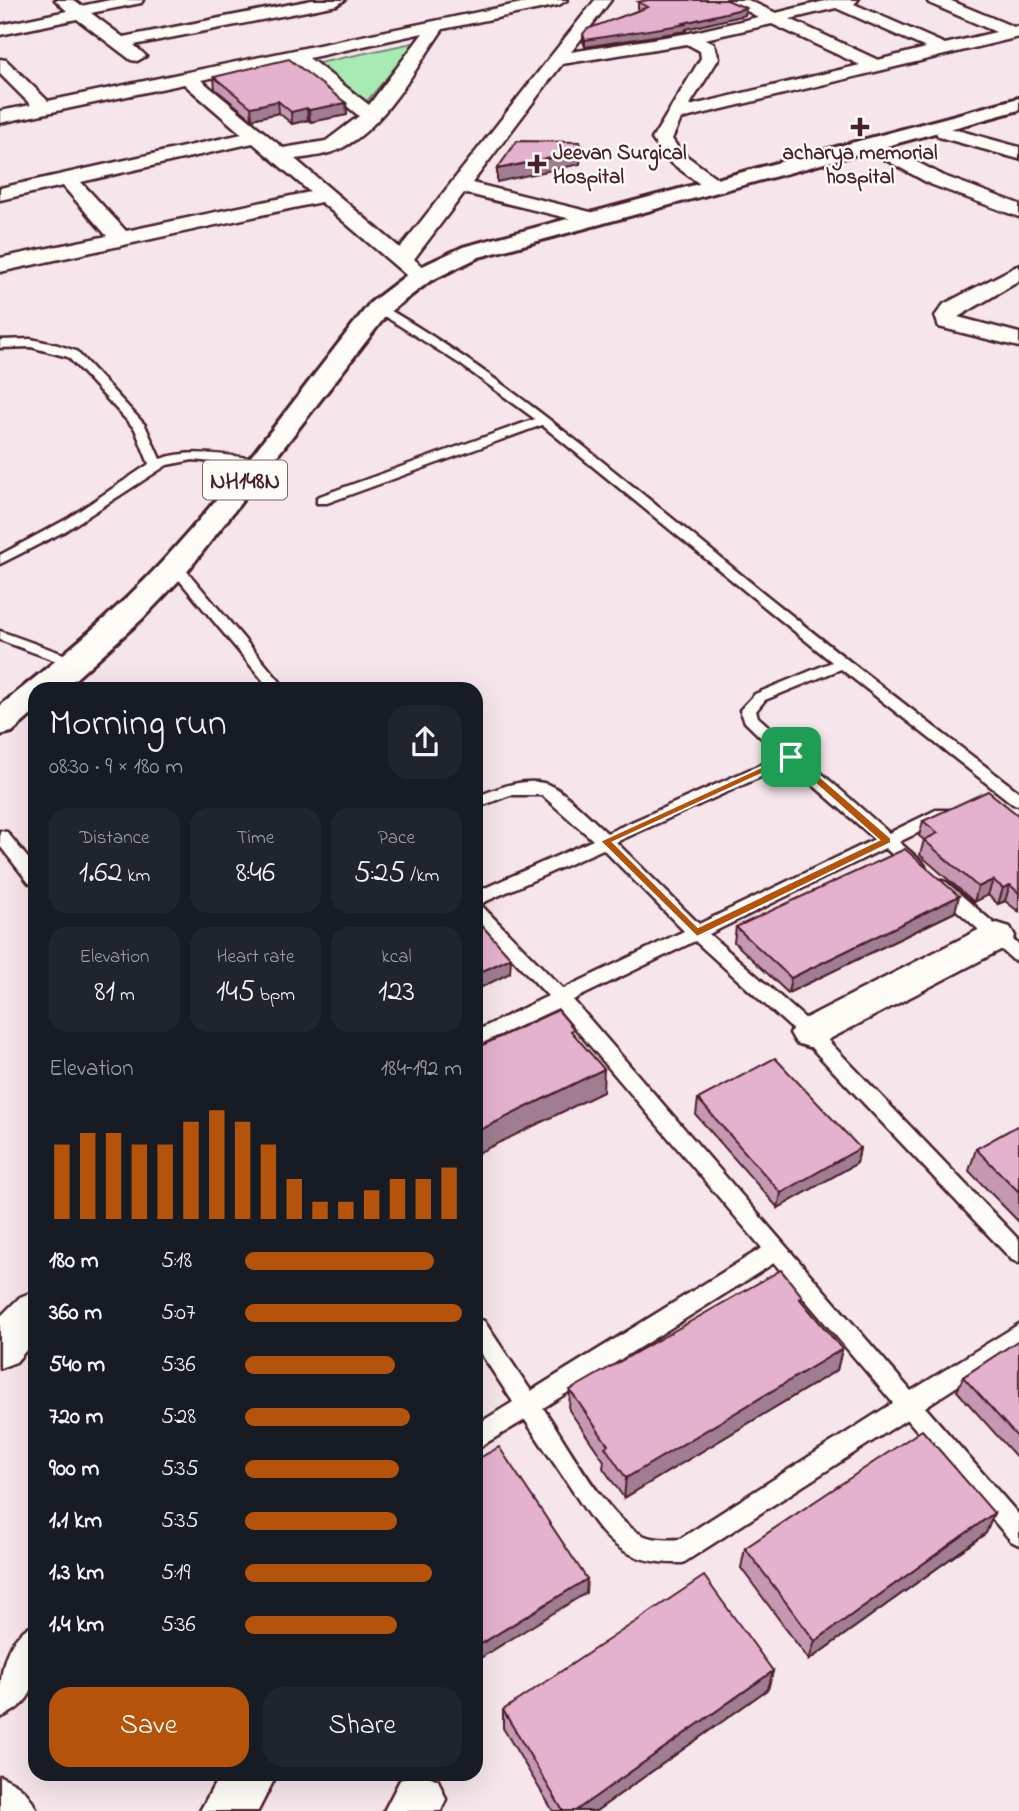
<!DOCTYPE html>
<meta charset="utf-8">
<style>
:root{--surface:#171b24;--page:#20242c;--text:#f1f3f6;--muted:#9ea1a6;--accent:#b45309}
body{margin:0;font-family:"Indie Flower",sans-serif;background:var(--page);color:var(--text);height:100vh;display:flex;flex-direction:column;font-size:26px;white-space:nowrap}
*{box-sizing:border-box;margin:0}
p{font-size:23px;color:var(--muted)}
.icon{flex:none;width:38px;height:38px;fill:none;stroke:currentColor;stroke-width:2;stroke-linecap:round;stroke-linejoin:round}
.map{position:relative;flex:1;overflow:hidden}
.details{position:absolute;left:28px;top:682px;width:455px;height:1099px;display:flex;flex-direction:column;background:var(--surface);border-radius:21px;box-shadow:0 7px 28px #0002}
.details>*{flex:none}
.pin{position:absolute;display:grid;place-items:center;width:60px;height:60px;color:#fff;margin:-30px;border-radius:14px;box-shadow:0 4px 10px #0006}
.round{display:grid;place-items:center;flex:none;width:74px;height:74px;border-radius:21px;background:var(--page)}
.headline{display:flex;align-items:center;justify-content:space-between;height:119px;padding:0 21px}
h1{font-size:38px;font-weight:600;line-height:52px}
.figures{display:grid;grid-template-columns:repeat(3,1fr);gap:10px;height:119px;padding:7px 21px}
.figures div{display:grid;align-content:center;border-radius:18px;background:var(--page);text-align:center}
.figures b{font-size:30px;font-weight:600}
.figures small{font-size:19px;font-weight:400}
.figures p{font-size:19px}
.chart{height:196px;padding:14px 21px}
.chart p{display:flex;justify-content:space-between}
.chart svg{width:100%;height:126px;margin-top:7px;stroke:var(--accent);stroke-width:6}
.button{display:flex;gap:14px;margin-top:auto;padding:14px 21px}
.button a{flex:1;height:80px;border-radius:21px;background:var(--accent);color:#fff;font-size:28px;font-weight:600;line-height:80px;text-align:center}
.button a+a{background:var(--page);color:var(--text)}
ul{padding:0 21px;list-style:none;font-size:23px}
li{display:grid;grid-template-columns:112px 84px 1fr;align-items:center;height:52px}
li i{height:18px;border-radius:9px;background:var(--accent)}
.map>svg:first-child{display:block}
.green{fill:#a7eab4;stroke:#788470;stroke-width:2}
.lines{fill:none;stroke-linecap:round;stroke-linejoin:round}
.service-casing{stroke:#4a1f2b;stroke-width:5}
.minor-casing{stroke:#4a1f2b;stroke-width:5}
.trunk-casing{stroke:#4a1f2b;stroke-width:6}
.service{fill:#fdfcf7;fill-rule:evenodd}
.minor{fill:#fdfcf7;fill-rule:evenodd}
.trunk{fill:#fdfcf7;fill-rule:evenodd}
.wall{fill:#c599b1;stroke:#4a1f2b;stroke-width:2}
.shaded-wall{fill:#a07d90;stroke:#4a1f2b;stroke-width:2}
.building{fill:#e5b2ce;stroke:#4a1f2b;stroke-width:2}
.route{fill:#b45309;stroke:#fff;stroke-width:2;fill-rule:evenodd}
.poi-dot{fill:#4a1f2b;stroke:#fdfcf7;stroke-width:2.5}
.labels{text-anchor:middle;stroke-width:5;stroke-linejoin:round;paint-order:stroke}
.far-poi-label{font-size:21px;font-weight:bold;fill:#4a1f2b;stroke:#fdfcf7;text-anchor:start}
.shield{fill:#fdfcf7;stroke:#806168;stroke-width:2}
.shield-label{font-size:23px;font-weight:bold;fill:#4a1f2b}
</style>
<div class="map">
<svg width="1019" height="1811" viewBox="0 0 1019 1811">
<rect width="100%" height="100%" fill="#f6e6eb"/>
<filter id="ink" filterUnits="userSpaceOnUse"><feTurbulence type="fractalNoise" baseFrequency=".0143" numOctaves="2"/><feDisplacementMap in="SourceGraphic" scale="14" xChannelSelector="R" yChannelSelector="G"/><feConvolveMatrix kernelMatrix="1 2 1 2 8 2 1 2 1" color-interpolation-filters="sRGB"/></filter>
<g filter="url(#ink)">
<polygon class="green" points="417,42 363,106 314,64"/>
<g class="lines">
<defs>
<g id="service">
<path d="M 375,306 L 383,306 C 500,374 602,461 706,546 C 809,631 913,711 1019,792 L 1019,805 L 1013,804 L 841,669 L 765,700 L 756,711 L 758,717 L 889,833 L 936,810 L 948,810 L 950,814 L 948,818 L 899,842 L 922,862 L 925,866 L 922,870 L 910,870 L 885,848 L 709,934 L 816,1028 L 1019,1240 L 1019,1263 L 1012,1260 L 802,1038 L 695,941 L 573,1000 L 911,1391 L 1019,1324 L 1019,1346 L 925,1407 L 1019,1515 L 1019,1545 L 1011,1541 L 907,1419 L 683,1563 C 619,1565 602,1536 570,1487 C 555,1465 540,1442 525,1420 L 476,1449 L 476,1425 L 513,1402 L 476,1346 L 476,1318 L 484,1321 L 531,1391 L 762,1248 L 558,1008 L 476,1046 L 476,1031 L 548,996 L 476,920 L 476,892 L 593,840 L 542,795 L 510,795 L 476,808 L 476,797 C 498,788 528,775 552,786 C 567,793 593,821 607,833 L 780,756 L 745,722 L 740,710 L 755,694 L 832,662 L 542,425 L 327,503 L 317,503 L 317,497 L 535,419 L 460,364 L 375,310 ZM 789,764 L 875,839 L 699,924 L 616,842 ZM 603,849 L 684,931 L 563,989 L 480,904 ZM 774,1263 L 893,1403 L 680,1539 C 668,1540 654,1540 642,1535 C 606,1517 567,1443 543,1408 Z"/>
<path d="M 31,339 L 58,345 L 76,351 L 145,425 L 160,459 C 193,448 225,456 259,459 L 265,463 L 259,467 L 193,460 L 167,465 L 65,531 L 0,564 L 0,555 L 67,519 L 149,464 L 135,429 L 68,357 L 31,347 L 0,348 L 0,340 Z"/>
<polygon points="175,562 180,563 287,690 271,690 170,569 170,563"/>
<polygon points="0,631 80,660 82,663 80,666 70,666 0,640"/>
<polygon points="0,831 7,832 35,867 35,885 29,883 0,846"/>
<polygon points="940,880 946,882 1019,945 1019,962 1013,960 934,890 931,886 934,882"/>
</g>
<g id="minor">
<polygon points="55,0 73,0 81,6 110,0 143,0 141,3 91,13 123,37 312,0 345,0 337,5 134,45 146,56 137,61 131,60 77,19 0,35 0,25 67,11"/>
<path d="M 536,0 L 567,0 L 559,5 L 443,29 C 417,66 384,127 342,148 C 328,155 311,157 295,159 L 400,248 L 595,0 L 611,0 L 571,52 L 690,33 L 758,17 L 727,0 L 748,0 L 776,13 L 829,0 L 858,0 L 854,4 L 945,44 L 996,32 L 929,3 L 927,0 L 949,0 L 1014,27 L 1019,26 L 1019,37 L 681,119 L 672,139 L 680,151 L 722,182 L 725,186 L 722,190 L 708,190 L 666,159 L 652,139 L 701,58 L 700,51 L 687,44 L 562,64 L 472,183 L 603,215 L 606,219 L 603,223 L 596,225 L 464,193 L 414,259 L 432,276 L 429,281 L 413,281 L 321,202 L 0,272 L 0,258 L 107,236 L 63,186 L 0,200 L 0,188 L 242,134 L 184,84 L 0,123 L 0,111 L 31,105 L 0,74 L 0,59 L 6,60 L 48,101 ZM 836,8 L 926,48 L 878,60 L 790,19 ZM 772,24 L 860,65 L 689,106 L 719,58 L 714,44 L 705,39 ZM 423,33 L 369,105 L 309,58 ZM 292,61 L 359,116 L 326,141 L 283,148 L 201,80 ZM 253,143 L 310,192 L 126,231 L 81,182 Z"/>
<polygon points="946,127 1019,147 1019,159 939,137 936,133"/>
<polygon points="882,144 944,176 1019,204 1019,217 930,184 875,154 872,150 875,146"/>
<polygon points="1019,265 1019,281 958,317 1019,333 1019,347 939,327 935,316 944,304"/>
<polygon points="997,923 1010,927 1015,936 1010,945 822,1043 809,1047 796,1043 790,1033 796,1023 984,927"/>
<polygon points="35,1291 35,1340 16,1362 0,1368 0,1317 20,1297"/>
<path d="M 35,1623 C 35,1666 47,1698 0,1718 C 0,1675 0,1642 35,1623 Z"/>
<polygon points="220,1774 277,1774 258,1811 200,1811"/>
<polygon points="414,1774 424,1774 438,1780 446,1799 441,1811 384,1811 400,1780"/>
<path d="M 0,1776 C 20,1785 28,1791 37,1811 L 0,1811 Z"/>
</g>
<path id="trunk" d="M 1019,98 L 1019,110 L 479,257 L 430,281 L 388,313 L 186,573 L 142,619 L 63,690 L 35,690 L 35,712 L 12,732 L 0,735 L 0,706 C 56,661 113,615 163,561 C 237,480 302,389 370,303 L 412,271 L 463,247 Z"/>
</defs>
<use href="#service" class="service-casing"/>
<use href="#minor" class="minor-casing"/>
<use href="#trunk" class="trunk-casing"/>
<use href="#service" class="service"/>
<use href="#minor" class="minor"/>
<use href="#trunk" class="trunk"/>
</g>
<g class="wall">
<polygon points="638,2 745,15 686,29 686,31 585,47 583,41 583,34 639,10 638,9"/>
<polygon points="214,77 346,103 347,115 310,122 308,120 292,124 279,113 252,119 215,89"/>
<polygon points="1019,816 1019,912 1005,901 998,904 988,895 974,902 920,855 924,840 919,836 923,821"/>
<polygon points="955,912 788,993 734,942 736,927"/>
<polygon points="698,1099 860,1148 857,1163 778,1208 696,1115"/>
<polygon points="1019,1125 1019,1222 969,1171 976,1149"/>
<polygon points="802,1296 801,1301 842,1349 837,1370 624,1498 603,1468 604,1461 569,1410 570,1390"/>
<polygon points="1019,1340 1019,1460 957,1391 963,1377"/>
<polygon points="994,1513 986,1533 809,1660 741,1568 745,1548"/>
<polygon points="773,1671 768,1689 596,1811 553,1811 503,1728 503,1710"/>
</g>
<g class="shaded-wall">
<polygon points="746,8 745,15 686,29 686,31 585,47 585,40 684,23"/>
<polygon points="278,101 279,113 252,119 251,107"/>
<polygon points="346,103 347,115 310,122 309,110"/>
<polygon points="307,108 308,120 292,124 291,112"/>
<polygon points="581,152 580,164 497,182 497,169"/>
<polygon points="993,880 988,895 974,902 978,887"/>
<polygon points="1010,885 1005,901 998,904 1003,888"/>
<polygon points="959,896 955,912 788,993 791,978"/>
<polygon points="511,958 510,973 476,990 476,974"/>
<polygon points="604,1069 603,1092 476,1154 476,1132"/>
<polygon points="860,1148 857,1163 778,1208 781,1193"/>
<polygon points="842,1349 837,1370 624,1498 626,1478"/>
<polygon points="994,1513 986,1533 809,1660 815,1641"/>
<polygon points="587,1579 586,1593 477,1660 476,1647"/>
<polygon points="773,1671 768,1689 596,1811 575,1811"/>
</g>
<g class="building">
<polygon points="648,0 727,0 746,8 684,23 687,24 585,40 583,34 587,29 648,7 638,2"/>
<polygon points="289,59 346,103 309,110 307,108 291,112 278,101 251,107 214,77"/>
<polygon points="517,141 580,142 581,152 497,169"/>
<polygon points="988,791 1019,816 1019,893 1010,885 1003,888 993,880 978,887 924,840 938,833 923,821"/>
<polygon points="905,849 959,896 791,978 736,927"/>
<polygon points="476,919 511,958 476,974"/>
<polygon points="558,1010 574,1029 571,1031 604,1069 476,1132 476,1048"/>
<polygon points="775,1058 860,1148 781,1193 698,1099"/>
<polygon points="1019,1125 1019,1192 976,1149"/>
<polygon points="781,1270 802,1296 799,1298 842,1349 626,1478 605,1447 608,1445 570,1390"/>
<polygon points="1019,1340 1019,1439 963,1377"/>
<polygon points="922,1430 994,1513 815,1641 745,1548"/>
<polygon points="499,1447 587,1579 476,1647 476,1460"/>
<polygon points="704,1576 773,1671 575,1811 563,1811 503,1710"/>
</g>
</g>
<path class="route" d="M 788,755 L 795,755 L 891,838 L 891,843 L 697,937 L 600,841 ZM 790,761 L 879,840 L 698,927 L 613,842 Z"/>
<g class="poi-dot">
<path d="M856.5 116.5h7v7h7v7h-7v7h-7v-7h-7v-7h7z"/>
<path d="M533.5 153.5h7v7h7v7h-7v7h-7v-7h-7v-7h7z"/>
</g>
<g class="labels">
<g class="far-poi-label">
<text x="553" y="159">Jeevan Surgical<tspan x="553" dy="24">Hospital</tspan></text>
<text x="860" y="159" text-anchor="middle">acharya memorial<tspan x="860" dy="24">hospital</tspan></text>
</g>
<rect class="shield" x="203" y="460.5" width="84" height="39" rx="5"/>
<g class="shield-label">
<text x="245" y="488">NH148N</text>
</g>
</g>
</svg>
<div class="pin" style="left:791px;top:757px;background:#1e9e55"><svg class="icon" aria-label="arrive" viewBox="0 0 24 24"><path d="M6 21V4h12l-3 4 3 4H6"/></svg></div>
<section class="details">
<div class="headline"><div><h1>Morning run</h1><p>08:30 · 9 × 180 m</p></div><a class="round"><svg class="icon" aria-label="share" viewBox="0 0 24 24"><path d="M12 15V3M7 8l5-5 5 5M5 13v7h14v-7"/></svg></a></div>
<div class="figures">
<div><p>Distance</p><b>1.62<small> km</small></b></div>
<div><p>Time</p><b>8:46</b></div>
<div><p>Pace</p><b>5:25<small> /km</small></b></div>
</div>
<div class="figures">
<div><p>Elevation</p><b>81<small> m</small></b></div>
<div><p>Heart rate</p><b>145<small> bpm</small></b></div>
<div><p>kcal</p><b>123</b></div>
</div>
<div class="chart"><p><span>Elevation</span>184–192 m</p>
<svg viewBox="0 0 160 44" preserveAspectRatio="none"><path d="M5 44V18M15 44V14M25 44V14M35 44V18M45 44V18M55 44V10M65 44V6M75 44V10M85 44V18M95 44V30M105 44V38M115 44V38M125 44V34M135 44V30M145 44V30M155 44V26"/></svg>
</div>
<ul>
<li><b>180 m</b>5:18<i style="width:87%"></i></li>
<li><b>360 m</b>5:07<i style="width:100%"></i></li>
<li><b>540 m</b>5:36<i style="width:69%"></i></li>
<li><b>720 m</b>5:28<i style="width:76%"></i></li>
<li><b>900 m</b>5:35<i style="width:71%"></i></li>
<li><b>1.1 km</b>5:35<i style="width:70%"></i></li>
<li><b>1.3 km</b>5:19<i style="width:86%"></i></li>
<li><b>1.4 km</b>5:36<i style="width:70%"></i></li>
</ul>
<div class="button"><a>Save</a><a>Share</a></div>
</section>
</div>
